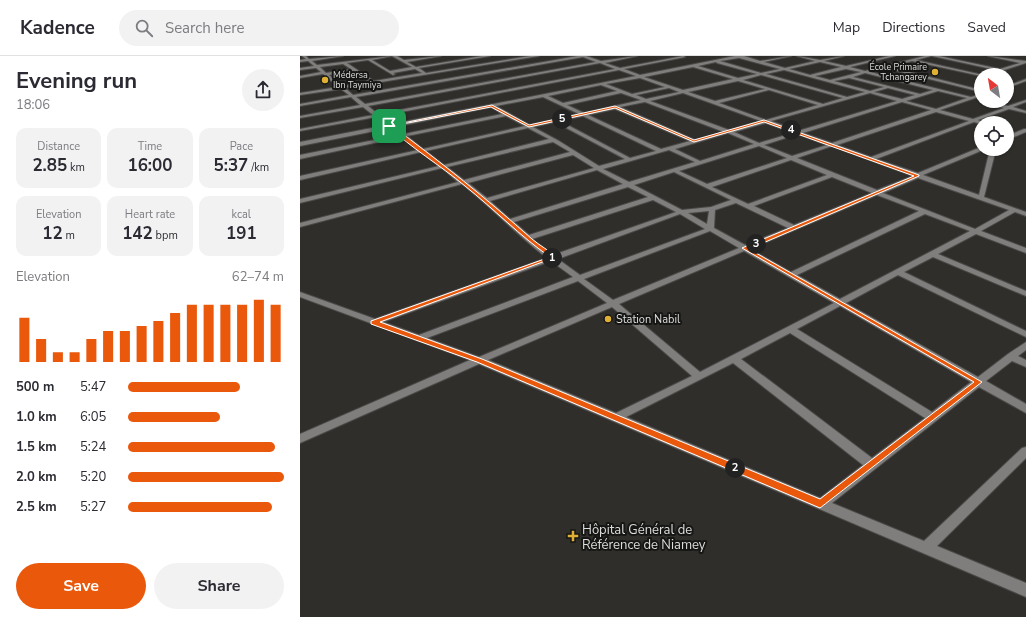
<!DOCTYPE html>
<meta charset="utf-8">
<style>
:root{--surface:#fff;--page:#f2f2f3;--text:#2b2b33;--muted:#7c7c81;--line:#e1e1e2;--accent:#ea580c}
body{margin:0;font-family:"Nunito Sans",sans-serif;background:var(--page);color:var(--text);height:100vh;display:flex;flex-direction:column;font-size:15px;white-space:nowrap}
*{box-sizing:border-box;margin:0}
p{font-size:13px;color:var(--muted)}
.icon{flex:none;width:22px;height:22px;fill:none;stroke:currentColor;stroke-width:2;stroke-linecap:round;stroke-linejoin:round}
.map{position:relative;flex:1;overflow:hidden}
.details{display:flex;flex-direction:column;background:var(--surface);width:300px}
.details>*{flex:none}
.needle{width:26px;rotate:329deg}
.tools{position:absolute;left:674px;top:12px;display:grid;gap:8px}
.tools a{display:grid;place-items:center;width:40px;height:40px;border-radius:50%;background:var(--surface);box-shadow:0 1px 3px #0004;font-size:20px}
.pin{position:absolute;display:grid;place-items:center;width:34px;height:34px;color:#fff;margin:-17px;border-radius:8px;box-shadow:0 2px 6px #0006}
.km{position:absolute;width:20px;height:20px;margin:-10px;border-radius:50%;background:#222;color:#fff;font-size:11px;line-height:20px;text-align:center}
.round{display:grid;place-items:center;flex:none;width:42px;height:42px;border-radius:21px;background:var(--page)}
.overview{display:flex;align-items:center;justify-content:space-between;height:68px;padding:0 16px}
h1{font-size:22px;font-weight:700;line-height:30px}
.stats{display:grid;grid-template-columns:repeat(3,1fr);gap:6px;height:68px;padding:4px 16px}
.stats div{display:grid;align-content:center;border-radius:10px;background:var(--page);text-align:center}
.stats b{font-size:17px;font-weight:700}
.stats small{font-size:11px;font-weight:400}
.stats p{font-size:11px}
.chart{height:112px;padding:8px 16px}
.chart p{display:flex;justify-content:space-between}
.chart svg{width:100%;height:72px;margin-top:4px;stroke:var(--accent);stroke-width:6}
.action{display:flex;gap:8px;margin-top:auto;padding:8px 16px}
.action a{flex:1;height:46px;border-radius:24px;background:var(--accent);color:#fff;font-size:16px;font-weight:700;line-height:46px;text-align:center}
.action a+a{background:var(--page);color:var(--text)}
ul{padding:0 16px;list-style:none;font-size:13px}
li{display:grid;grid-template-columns:64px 48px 1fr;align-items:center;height:30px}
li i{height:10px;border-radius:5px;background:var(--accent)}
header{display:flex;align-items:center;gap:24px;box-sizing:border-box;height:56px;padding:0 20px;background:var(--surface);border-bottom:1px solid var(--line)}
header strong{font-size:19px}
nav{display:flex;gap:22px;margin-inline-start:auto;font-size:14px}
.search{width:280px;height:36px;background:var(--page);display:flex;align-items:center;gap:10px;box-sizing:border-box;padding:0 14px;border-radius:22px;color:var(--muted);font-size:15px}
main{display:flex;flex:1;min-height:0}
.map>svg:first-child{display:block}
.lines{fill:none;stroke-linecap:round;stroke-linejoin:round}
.street-casing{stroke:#4a4a48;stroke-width:2}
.street{fill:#807e7c;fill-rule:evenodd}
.route{fill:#ea580c;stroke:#fff;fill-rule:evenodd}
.poi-dot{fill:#dfb034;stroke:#161615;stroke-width:1.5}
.labels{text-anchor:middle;stroke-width:4;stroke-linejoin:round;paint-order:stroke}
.far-poi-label{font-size:9px;fill:#dddddb;stroke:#161615;text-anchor:end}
.poi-label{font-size:11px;fill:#dddddb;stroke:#161615;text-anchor:start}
.near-poi-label{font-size:13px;fill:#dddddb;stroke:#161615;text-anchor:start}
</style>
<header>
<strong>Kadence</strong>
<div class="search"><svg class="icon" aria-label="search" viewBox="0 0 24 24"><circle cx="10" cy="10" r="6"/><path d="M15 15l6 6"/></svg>Search here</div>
<nav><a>Map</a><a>Directions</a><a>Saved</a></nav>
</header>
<main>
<section class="details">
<div class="overview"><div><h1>Evening run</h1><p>18:06</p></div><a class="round"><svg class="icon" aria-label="share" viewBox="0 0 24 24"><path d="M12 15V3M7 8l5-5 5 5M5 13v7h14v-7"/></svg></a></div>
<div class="stats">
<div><p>Distance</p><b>2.85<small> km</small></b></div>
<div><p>Time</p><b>16:00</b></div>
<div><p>Pace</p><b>5:37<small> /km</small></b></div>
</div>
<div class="stats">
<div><p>Elevation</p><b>12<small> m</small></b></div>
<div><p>Heart rate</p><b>142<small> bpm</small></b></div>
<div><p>kcal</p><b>191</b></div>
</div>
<div class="chart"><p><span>Elevation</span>62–74 m</p>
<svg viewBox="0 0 160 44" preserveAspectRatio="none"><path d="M5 44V17M15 44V30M25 44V38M35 44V38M45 44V30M55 44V25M65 44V25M75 44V22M85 44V19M95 44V14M105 44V9M115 44V9M125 44V9M135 44V9M145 44V6M155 44V9"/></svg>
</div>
<ul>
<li><b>500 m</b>5:47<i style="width:72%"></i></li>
<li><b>1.0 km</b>6:05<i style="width:59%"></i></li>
<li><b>1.5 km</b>5:24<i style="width:94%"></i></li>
<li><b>2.0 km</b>5:20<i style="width:100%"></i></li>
<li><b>2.5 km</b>5:27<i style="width:92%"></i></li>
</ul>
<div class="action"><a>Save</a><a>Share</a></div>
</section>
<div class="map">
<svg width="726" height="561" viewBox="0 0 726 561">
<rect width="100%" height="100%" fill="#2f2e2b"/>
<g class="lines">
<defs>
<g id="street">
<path d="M 2,0 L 6,0 L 9,3 L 43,0 L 12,5 L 17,9 L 92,0 L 72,4 L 90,15 L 112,11 L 92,0 L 97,0 L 104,4 L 141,0 L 107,6 L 116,11 L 182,0 L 190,0 L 119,12 L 126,17 L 230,0 L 239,0 L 45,32 L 53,39 L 278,0 L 286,0 L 301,5 L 337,0 L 305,7 L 320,12 L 383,0 L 385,1 L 324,13 L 340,19 L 435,0 L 444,0 L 460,5 L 491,0 L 464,6 L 485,12 L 515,5 L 497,0 L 520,4 L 544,0 L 524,5 L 546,10 L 589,0 L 595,0 L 550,11 L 565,15 L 625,0 L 631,0 L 616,4 L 683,19 L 681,20 L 612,5 L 590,11 L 681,34 L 681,36 L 585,12 L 570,16 L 671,41 L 681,38 L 681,40 L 640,54 L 673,63 L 704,52 L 680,46 L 680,44 L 708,50 L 726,44 L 726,46 L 713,51 L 726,55 L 726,57 L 709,53 L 678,64 L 685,67 L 681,68 L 674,66 L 576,103 L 618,117 L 681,91 L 681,93 L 684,93 L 683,94 L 623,119 L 679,139 L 690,93 L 696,93 L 684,141 L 726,156 L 726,160 L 715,156 L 681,175 L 726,192 L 726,197 L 676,178 L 638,198 L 726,235 L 726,240 L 633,201 L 604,216 L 726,275 L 726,281 L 598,219 L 546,247 L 678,321 L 708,298 L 726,286 L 726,294 L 718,300 L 726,304 L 726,311 L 712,305 L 686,325 L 726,348 L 726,357 L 679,331 L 532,447 L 624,485 L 722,392 L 726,391 L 726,402 L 637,490 L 726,527 L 726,541 L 179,308 L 0,387 L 0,378 L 170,304 L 0,241 L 0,236 L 75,263 L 247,202 C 217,179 191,151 162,128 L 0,171 L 0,167 L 158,126 L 142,112 L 0,147 L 0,143 L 139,110 L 121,96 L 0,124 L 0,120 L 118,94 L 102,81 L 0,103 L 0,99 L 99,79 L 90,72 L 0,90 L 0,86 L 87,69 L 76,61 L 0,75 L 0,73 L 73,59 L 63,51 L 0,62 L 0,60 L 60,49 L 51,41 L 0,50 L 0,48 L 49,39 L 41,33 L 0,39 L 0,37 L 38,31 L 23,18 L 0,22 L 0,20 L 21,16 L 16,12 L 0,14 L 0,12 L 14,10 L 8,5 L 0,6 L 0,4 L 6,3 ZM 283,1 L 296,6 L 65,48 L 56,41 ZM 439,2 L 480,13 L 461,17 L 420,5 ZM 68,4 L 93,19 L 95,18 L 93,17 L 115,13 L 122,17 L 74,25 L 47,7 ZM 416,6 L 417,7 L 457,18 L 438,22 L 398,10 ZM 520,6 L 541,11 L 510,19 L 489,13 ZM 300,7 L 315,13 L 78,58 L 68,50 ZM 43,8 L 51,13 L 26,17 L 20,11 ZM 393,11 L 433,23 L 383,34 L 344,21 ZM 546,13 L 561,16 L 530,24 L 515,20 ZM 319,14 L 336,20 L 92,68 L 81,60 ZM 484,14 L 565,36 L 547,41 L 466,18 ZM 54,15 L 70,26 L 42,30 L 29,19 ZM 565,17 L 633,34 L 620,38 L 553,21 ZM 461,19 L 543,42 L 523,48 L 443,24 ZM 340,22 L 365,31 L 332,38 L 306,28 ZM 549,22 L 584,31 L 570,35 L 534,25 ZM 438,25 L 465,33 L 415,45 L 388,36 ZM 301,29 L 317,35 L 263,47 L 248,40 ZM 369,32 L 379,36 L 346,43 L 336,39 ZM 588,32 L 615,39 L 602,43 L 574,36 ZM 469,34 L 518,49 L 466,64 L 419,47 ZM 638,35 L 667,42 L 636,53 L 606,45 ZM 321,37 L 341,44 L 284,57 L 267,49 ZM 383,37 L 461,65 L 429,74 L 350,45 ZM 570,37 L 597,45 L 498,75 L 471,65 ZM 243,41 L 279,58 L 230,69 L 196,50 ZM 345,46 L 424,76 L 395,84 L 320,51 ZM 602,46 L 631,54 L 532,87 L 503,77 ZM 191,51 L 202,58 L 104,78 L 95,71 ZM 315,53 L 390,85 L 361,93 L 288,59 ZM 636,56 L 669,65 L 571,101 L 537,89 ZM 206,60 L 225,70 L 123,93 L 107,80 ZM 283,60 L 356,95 L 330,102 L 260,65 ZM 255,66 L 325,103 L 299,110 L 259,85 L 233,71 ZM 466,67 L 493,77 L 459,87 L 434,76 ZM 228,72 L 249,83 L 144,109 L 126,95 ZM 428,77 L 454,88 L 400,105 L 375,93 ZM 498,78 L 527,89 L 492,100 L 464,89 ZM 253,86 L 270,96 L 164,124 L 147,111 ZM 459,90 L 487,102 L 407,128 L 379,115 ZM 532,90 L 613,120 L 577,134 L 497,102 ZM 369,94 L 395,106 L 329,126 L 303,113 ZM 273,99 L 294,112 L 187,142 L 168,127 ZM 491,104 L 527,119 L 448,148 L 412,131 ZM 297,114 L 323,128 L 210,163 L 190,145 ZM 374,116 L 431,144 L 411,151 L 382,154 L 334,129 ZM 532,121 L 572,137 L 494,169 L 454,150 ZM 618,122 L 709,154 L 675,173 L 583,137 ZM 328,131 L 348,141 L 229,179 L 214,166 ZM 577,139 L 619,155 L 491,216 L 450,193 ZM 353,144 L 376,156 L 253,199 L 232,183 ZM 436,147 L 488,172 L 445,189 L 414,172 L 415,154 ZM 409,155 L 407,168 L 388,157 ZM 380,158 L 405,173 L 280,219 L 258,203 ZM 625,158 L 670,175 L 540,243 L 497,219 ZM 410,175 L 439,192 L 313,244 L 284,223 ZM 444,195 L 534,247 L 400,316 L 319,248 ZM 251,205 L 273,221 L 119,279 L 83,266 ZM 278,225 L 307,247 L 179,301 L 127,282 ZM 540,250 L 671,326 L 632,356 L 497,273 ZM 312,251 L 392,320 L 316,357 L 188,304 ZM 490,277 L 625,362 L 572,402 L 441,303 ZM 433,307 L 563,409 L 520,442 L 326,361 Z"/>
<polygon points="632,0 639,0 700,13 720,7 688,0 726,5 726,7 689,19 683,19 696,14"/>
<polygon points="726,23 726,25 707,32 707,30"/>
<polygon points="724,73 726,73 726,76 707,84 707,80"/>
</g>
</defs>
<use href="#street" class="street-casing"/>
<use href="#street" class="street"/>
</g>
<path class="route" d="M 192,49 L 229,69 L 315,50 L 394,84 L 464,64 L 619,119 L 619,120 L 449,193 L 682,326 L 520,452 L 177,306 L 71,268 L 71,265 L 250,201 C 220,180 194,153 165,130 C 140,109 111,92 88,70 ZM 191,51 L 229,71 L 315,52 L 394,86 L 464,66 L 614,120 L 442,192 L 674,326 L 520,443 L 182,303 L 80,266 L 256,201 C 249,194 240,190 232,183 C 187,143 141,106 92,70 Z"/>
<g class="poi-dot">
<circle cx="635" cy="16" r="4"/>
<circle cx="25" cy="24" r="4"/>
<circle cx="308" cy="263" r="4"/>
<path d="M271 474h4v4h4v4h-4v4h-4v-4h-4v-4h4z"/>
</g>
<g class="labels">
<g class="far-poi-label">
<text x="627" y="14">École Primaire<tspan x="627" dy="10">Tchangarey</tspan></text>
<text x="33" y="22" text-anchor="start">Médersa<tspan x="33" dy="10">Ibn Taymiya</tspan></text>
</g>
<g class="poi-label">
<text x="316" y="267">Station Nabil</text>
</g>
<g class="near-poi-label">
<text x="282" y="478">Hôpital Général de<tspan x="282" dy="15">Référence de Niamey</tspan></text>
</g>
</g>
</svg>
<div class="tools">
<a><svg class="needle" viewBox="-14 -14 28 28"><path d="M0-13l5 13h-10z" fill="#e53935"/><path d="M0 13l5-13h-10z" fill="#7c7c81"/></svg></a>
<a><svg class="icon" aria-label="locate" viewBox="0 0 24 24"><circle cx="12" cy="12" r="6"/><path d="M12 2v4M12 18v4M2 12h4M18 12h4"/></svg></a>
</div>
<div class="pin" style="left:89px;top:70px;background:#1e9e55"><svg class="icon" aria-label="arrive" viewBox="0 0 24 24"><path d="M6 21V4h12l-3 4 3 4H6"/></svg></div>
<b class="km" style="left:252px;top:202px">1</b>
<b class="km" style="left:435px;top:412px">2</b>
<b class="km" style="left:456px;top:188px">3</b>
<b class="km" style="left:491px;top:74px">4</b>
<b class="km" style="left:262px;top:63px">5</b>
</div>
</main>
